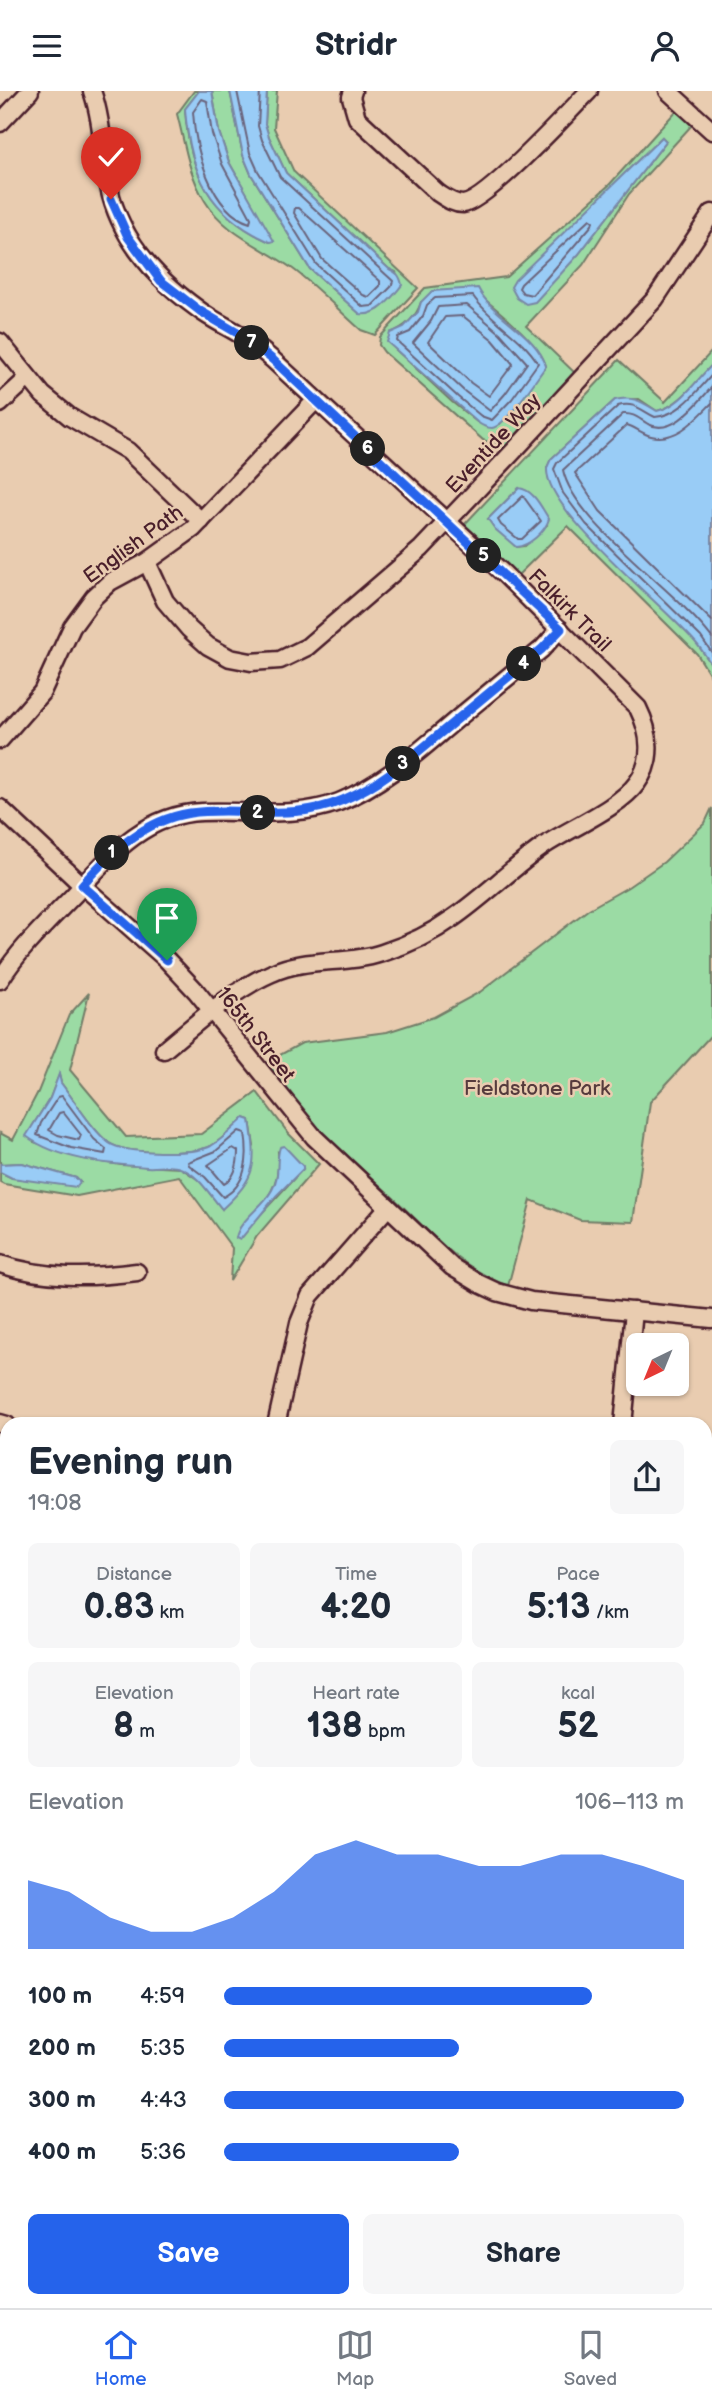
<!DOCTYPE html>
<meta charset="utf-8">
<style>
:root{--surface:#fff;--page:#f6f6f7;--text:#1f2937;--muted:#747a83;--line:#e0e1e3;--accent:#2563eb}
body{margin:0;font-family:"Balsamiq Sans",sans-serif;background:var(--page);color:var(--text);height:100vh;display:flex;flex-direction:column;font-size:26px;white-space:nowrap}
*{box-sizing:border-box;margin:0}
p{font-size:23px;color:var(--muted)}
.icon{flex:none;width:38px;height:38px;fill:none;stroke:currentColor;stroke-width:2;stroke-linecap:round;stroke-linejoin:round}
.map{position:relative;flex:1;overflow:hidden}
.panel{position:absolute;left:0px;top:1326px;width:712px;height:891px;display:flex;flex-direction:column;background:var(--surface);border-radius:21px 21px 0 0;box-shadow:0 2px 5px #0004}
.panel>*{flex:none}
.needle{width:46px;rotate:223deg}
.buttons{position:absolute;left:626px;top:1242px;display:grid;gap:14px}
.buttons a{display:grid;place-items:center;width:63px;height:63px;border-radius:10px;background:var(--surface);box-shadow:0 2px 5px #0004;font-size:35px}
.pin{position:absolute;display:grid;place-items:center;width:60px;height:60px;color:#fff;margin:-72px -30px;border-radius:50% 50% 50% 0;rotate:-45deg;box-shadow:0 0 7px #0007}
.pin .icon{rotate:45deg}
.km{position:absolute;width:35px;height:35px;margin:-18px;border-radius:50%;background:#222;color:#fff;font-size:19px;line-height:35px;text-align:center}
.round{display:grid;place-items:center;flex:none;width:74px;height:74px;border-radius:10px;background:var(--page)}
.head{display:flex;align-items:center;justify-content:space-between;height:119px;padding:0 28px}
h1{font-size:38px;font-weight:800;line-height:52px}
.metrics{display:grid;grid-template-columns:repeat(3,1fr);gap:10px;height:119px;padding:7px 28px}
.metrics div{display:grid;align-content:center;border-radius:10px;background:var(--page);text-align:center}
.metrics b{font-size:35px;font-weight:800}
.metrics small{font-size:19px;font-weight:400}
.metrics p{font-size:19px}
.chart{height:196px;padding:14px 28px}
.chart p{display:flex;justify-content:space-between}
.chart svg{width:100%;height:126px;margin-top:7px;fill:var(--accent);opacity:.7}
.cta{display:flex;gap:14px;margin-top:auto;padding:14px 28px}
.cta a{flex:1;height:80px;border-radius:10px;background:var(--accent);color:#fff;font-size:28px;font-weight:800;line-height:80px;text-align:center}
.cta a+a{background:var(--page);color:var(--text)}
ul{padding:0 28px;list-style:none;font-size:23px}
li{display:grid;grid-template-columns:112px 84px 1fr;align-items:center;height:52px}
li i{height:18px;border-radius:9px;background:var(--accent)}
header{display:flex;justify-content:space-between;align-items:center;height:91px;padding:0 28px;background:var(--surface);font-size:32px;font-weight:800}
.dock{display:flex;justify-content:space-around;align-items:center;height:98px;border-top:2px solid var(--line);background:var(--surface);font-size:19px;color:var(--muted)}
.dock a{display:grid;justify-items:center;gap:4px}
.dock .active{color:var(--accent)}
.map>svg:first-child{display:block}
.green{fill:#9bdba4;stroke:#727d68;stroke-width:2;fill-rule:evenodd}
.water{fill:#99ccf6;stroke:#7987a5;stroke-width:2}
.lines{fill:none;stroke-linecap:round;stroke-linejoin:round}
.shore{stroke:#6a647c;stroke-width:2}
.minor-casing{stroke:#4a1f2b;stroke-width:21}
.minor{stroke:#e9ccb0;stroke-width:16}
.route-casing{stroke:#fff;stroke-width:14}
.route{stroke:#2563eb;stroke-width:9}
.labels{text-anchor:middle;stroke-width:5;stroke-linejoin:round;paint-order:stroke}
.street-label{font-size:21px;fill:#4a1f2b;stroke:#e9ccb0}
.park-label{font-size:21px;fill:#563b3d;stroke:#e9ccb0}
</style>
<header><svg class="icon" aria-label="menu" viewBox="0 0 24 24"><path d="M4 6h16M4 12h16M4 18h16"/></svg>Stridr<svg class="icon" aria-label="person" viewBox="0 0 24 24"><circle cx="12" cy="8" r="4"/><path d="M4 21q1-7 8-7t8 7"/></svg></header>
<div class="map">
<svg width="712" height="2217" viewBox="0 0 712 2217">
<rect width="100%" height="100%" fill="#e9ccb0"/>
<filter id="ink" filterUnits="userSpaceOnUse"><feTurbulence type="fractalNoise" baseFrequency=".0143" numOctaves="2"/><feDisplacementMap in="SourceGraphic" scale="14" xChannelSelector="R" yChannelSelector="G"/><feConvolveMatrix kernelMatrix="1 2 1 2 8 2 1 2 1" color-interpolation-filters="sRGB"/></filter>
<g filter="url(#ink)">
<g class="green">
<path d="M 194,0 L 199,0 L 185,18 C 189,82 210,124 270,151 L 273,150 L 229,71 L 219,41 L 212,0 L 230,0 L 243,64 L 251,83 L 310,178 L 360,223 L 379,218 L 401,194 L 396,181 L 389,178 L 286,82 L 269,46 L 265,33 L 267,0 L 277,0 L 274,37 L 294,81 L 418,197 L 375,244 L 361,239 C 338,219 317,196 293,178 C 263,156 225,143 205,110 C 188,82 185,53 177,23 Z"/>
<path d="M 677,19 L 692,34 L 629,103 L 583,174 L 526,235 L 575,282 L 507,357 L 483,349 L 384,261 L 379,254 L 380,246 L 425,197 L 506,186 L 609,94 ZM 662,46 L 666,50 L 578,164 L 601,106 ZM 483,207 C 501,222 540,253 546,275 L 500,333 L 477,331 L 452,311 L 395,258 L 390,242 C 406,236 416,227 421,211 Z"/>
<path d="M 712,260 L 712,274 C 696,290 680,315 657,320 L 639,308 L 615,309 L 551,368 L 547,377 L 549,389 L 571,426 L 696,551 L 712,574 L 712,587 L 697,563 L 568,435 L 517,485 L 463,435 L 619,269 L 665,311 ZM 519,397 L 547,434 L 524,455 L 516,456 L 488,428 Z"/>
<path d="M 712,717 L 712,943 L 650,1011 L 633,1131 L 580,1129 L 531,1109 L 508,1195 C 459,1176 434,1145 398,1111 C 371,1085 341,1062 316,1035 C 297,1015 282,993 265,972 L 302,952 L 387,941 L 434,926 L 480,901 L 589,818 L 628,796 L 664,771 L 705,732 Z"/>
<path d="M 89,902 L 70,979 L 126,1046 L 201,1043 L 257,1001 L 289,1043 L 319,1073 L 257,1145 L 230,1190 L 232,1157 L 179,1085 L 77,1105 L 4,1093 L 0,1091 L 0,1081 L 12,1087 L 80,1091 L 76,1087 L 22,1072 L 0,1073 L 0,1042 L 13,1049 L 38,1001 L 69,924 ZM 59,984 L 61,992 C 74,1009 93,1040 109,1052 C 125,1063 193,1064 211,1055 C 223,1048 234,1036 244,1027 L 250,1029 L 254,1055 L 222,1118 L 200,1090 L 181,1077 L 121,1074 L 84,1068 L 34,1051 L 32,1036 L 50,1007 ZM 278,1061 L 303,1078 L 248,1137 L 241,1136 C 265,1111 281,1098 278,1061 Z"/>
<polygon points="705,1875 712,1876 712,1962 705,1964"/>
</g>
<g class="water">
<path d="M 199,0 L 212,0 L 219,41 L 229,71 L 274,150 L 270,151 C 209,124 190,83 185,18 Z"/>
<path d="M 230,0 L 267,0 L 265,33 L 269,46 L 286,82 L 389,178 C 397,181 400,185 402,194 C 392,206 378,226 360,223 L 310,178 L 251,83 L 243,64 Z"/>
<polygon points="662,46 666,50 578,164 535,211 526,213 517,207 511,196 515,189"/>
<path d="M 478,197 C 492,226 537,243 546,275 C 537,287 506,335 492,337 C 486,337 481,334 477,331 L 387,251 L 390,242 L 404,236 L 418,221 L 421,211 L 432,200 Z"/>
<path d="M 712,274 L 712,574 C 707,567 702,559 696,552 C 667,517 545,420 547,378 C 547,376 550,370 551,368 L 615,309 C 632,304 642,311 657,320 C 681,315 695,290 712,274 Z"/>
<path d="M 519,397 C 534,399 541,416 549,428 C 545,441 529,455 516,456 L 495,438 L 488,428 Z"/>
<path d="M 59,983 L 61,992 C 74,1009 93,1040 109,1052 C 125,1063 193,1064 211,1055 C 223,1048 234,1036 244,1027 L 250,1029 C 257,1074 257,1086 222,1118 C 210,1104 198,1083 180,1077 C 170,1073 157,1077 147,1076 C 108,1073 58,1069 26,1045 L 50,1007 Z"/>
<path d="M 284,1055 L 303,1075 L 303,1078 L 276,1105 L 240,1149 L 236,1147 C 239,1129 263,1116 272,1099 C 281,1083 275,1071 280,1056 Z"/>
<polygon points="22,1072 76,1087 80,1091 76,1096 12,1087 0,1081 0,1073"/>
</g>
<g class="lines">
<g class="shore">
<polyline points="237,0 250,62 258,80 316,173 363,216 372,215 391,196 393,190 280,86 262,49 258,35 260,0"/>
<path d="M 202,8 L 207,10 L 212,43 L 222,73 L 251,127 L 250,132 C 210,120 195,57 193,21 Z"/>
<polygon points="295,117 299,117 380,190 380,195 369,206 363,204 322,168 294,122"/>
<polygon points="590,128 593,130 592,134 532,204 523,202 519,197 521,193"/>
<path d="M 473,205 C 490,230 522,245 538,272 L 512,308 L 492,329 L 481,325 L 458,306 L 397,250 L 398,246 L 410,241 L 423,225 L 427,214 L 435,207 Z"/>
<polygon points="467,214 500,242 527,272 505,303 490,320 464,300 413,252 431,230 438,216"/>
<polygon points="463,225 493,249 513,273 489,305 471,292 428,251 445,226"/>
<path d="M 712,284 C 696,301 680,324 655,326 C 642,320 634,310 618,315 L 557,372 L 554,378 L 563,402 L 586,433 L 701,546 L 712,562"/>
<path d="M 712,296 C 697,312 673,346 648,333 C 639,328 634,322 623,323 L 563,379 C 574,432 678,500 712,547"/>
<path d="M 712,312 C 696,328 677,351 651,345 C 642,343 635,336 627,334 L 575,382 L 600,420 L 712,530"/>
<polygon points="523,405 541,430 522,448 518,448 501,434 498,429"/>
<polygon points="62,1005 94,1048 106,1058 105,1063 71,1057 37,1044 41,1032 58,1006"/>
<polygon points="63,1021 81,1044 79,1049 58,1044 49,1039 59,1022"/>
<path d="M 239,1040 L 245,1042 C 249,1066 247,1094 223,1106 L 205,1086 L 189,1074 L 188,1071 L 216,1060 Z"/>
<path d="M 233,1057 L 238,1060 C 238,1073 235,1087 224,1093 L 208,1074 Z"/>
</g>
<defs>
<g id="minor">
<path d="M 92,0 C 104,34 102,70 111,105 C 124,152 159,190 198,218 C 212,229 229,236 244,246 C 254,253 264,261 273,269 L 503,482 L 638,617 C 650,641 654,669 637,692 C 620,716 571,737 545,754 C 513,776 485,805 453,827 C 431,843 407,854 382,862 C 346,874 306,866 272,882 C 231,900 198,931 164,959"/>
<path d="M 353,0 L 351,6 L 357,27 L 438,102 C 446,107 453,113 463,113 C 485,111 570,20 589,0"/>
<polyline points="668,0 712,40"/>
<polyline points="0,32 30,0"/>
<polyline points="0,251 43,304 70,326 128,360 201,430"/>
<polyline points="0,313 28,287"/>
<polyline points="147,471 165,510 189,538 208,555 230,567 251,571 280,569 307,556 421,458 511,363 655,208 712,122"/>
<polyline points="0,649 42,601 72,536 94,506 110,491 147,471 193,438 316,309"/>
<polyline points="0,717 82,794 167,869 196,900 314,1046 452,1176 480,1193 497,1201 531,1210 712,1228"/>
<path d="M 0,889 C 20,857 47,832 73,805 C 109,766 144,723 202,721 C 249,719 294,728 339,711 C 379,695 411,667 444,639 C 476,612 509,585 542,558 L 560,538"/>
<path d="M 0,1173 C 45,1188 91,1187 137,1181"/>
<polyline points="0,1332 7,1334"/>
<polyline points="276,1334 299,1232 310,1205 388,1116"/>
<polyline points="623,1334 634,1220"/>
<polyline points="705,1402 712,1402"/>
<polyline points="0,1460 7,1462"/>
<polyline points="705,1527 712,1528"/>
<polyline points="0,1582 7,1582"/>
<polyline points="705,1796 712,1797"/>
<polyline points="0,1836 7,1828"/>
<polyline points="0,2049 7,2055"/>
<polyline points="705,2051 712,2049"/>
<polyline points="173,2210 180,2217"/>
<polyline points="383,2217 390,2210"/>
<polyline points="700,2217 712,2214"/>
</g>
</defs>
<use href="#minor" class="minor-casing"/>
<use href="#minor" class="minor"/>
</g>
</g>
<g class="lines" filter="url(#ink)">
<defs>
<path id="route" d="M 111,108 L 128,146 L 161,190 L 200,220 L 246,247 L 273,269 L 561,538 L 542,558 C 509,585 476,613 443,640 C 412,666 381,693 343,709 C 289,732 243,714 190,722 C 145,729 111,761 82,794 L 167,869"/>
</defs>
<use href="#route" class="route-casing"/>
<use href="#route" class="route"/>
</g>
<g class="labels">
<g class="street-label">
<text transform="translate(493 352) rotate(-47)" y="7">Eventide Way</text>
<text transform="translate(133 453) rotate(-36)" y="7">English Path</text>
<text transform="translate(570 519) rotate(45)" y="7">Falkirk Trail</text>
<text transform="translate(256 943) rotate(52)" y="7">165th Street</text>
</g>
<g class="park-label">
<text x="537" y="1004">Fieldstone Park</text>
</g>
</g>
</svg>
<div class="buttons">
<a><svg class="needle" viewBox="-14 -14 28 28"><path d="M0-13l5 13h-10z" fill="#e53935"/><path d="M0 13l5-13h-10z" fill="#747a83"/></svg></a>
</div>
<div class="pin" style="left:167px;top:869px;background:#1e9e55"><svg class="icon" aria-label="arrive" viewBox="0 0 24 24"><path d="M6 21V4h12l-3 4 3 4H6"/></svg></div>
<div class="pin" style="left:111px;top:108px;background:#d93025"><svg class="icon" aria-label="check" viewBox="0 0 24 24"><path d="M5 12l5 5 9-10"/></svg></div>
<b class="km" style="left:112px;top:762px">1</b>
<b class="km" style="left:258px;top:722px">2</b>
<b class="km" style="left:403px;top:673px">3</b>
<b class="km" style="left:524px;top:573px">4</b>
<b class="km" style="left:484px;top:465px">5</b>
<b class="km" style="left:368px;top:358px">6</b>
<b class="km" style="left:252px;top:252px">7</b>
<section class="panel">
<div class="head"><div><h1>Evening run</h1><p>19:08</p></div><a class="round"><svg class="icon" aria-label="share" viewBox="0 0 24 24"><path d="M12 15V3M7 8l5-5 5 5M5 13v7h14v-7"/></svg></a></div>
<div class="metrics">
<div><p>Distance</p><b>0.83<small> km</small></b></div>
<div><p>Time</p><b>4:20</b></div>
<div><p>Pace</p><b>5:13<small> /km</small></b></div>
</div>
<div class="metrics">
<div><p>Elevation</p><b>8<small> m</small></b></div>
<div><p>Heart rate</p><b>138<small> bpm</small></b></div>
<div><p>kcal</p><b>52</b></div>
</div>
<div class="chart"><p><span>Elevation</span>106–113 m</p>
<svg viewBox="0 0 160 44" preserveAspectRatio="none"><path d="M0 44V20L10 24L20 33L30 38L40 38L50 33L60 24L70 11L80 6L90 11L100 11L110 15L120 15L130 11L140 11L150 15L160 20V44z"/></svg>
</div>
<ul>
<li><b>100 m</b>4:59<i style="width:80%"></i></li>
<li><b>200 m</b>5:35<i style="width:51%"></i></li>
<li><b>300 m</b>4:43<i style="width:100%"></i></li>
<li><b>400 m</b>5:36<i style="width:51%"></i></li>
</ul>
<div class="cta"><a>Save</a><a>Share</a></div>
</section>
</div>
<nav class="dock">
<a class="active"><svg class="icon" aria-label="home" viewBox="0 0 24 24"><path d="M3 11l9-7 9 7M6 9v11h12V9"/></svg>Home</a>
<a><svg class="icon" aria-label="map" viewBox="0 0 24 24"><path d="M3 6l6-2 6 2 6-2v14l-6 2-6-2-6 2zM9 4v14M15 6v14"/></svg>Map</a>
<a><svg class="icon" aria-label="saved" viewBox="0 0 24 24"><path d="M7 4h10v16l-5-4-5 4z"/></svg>Saved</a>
</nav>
